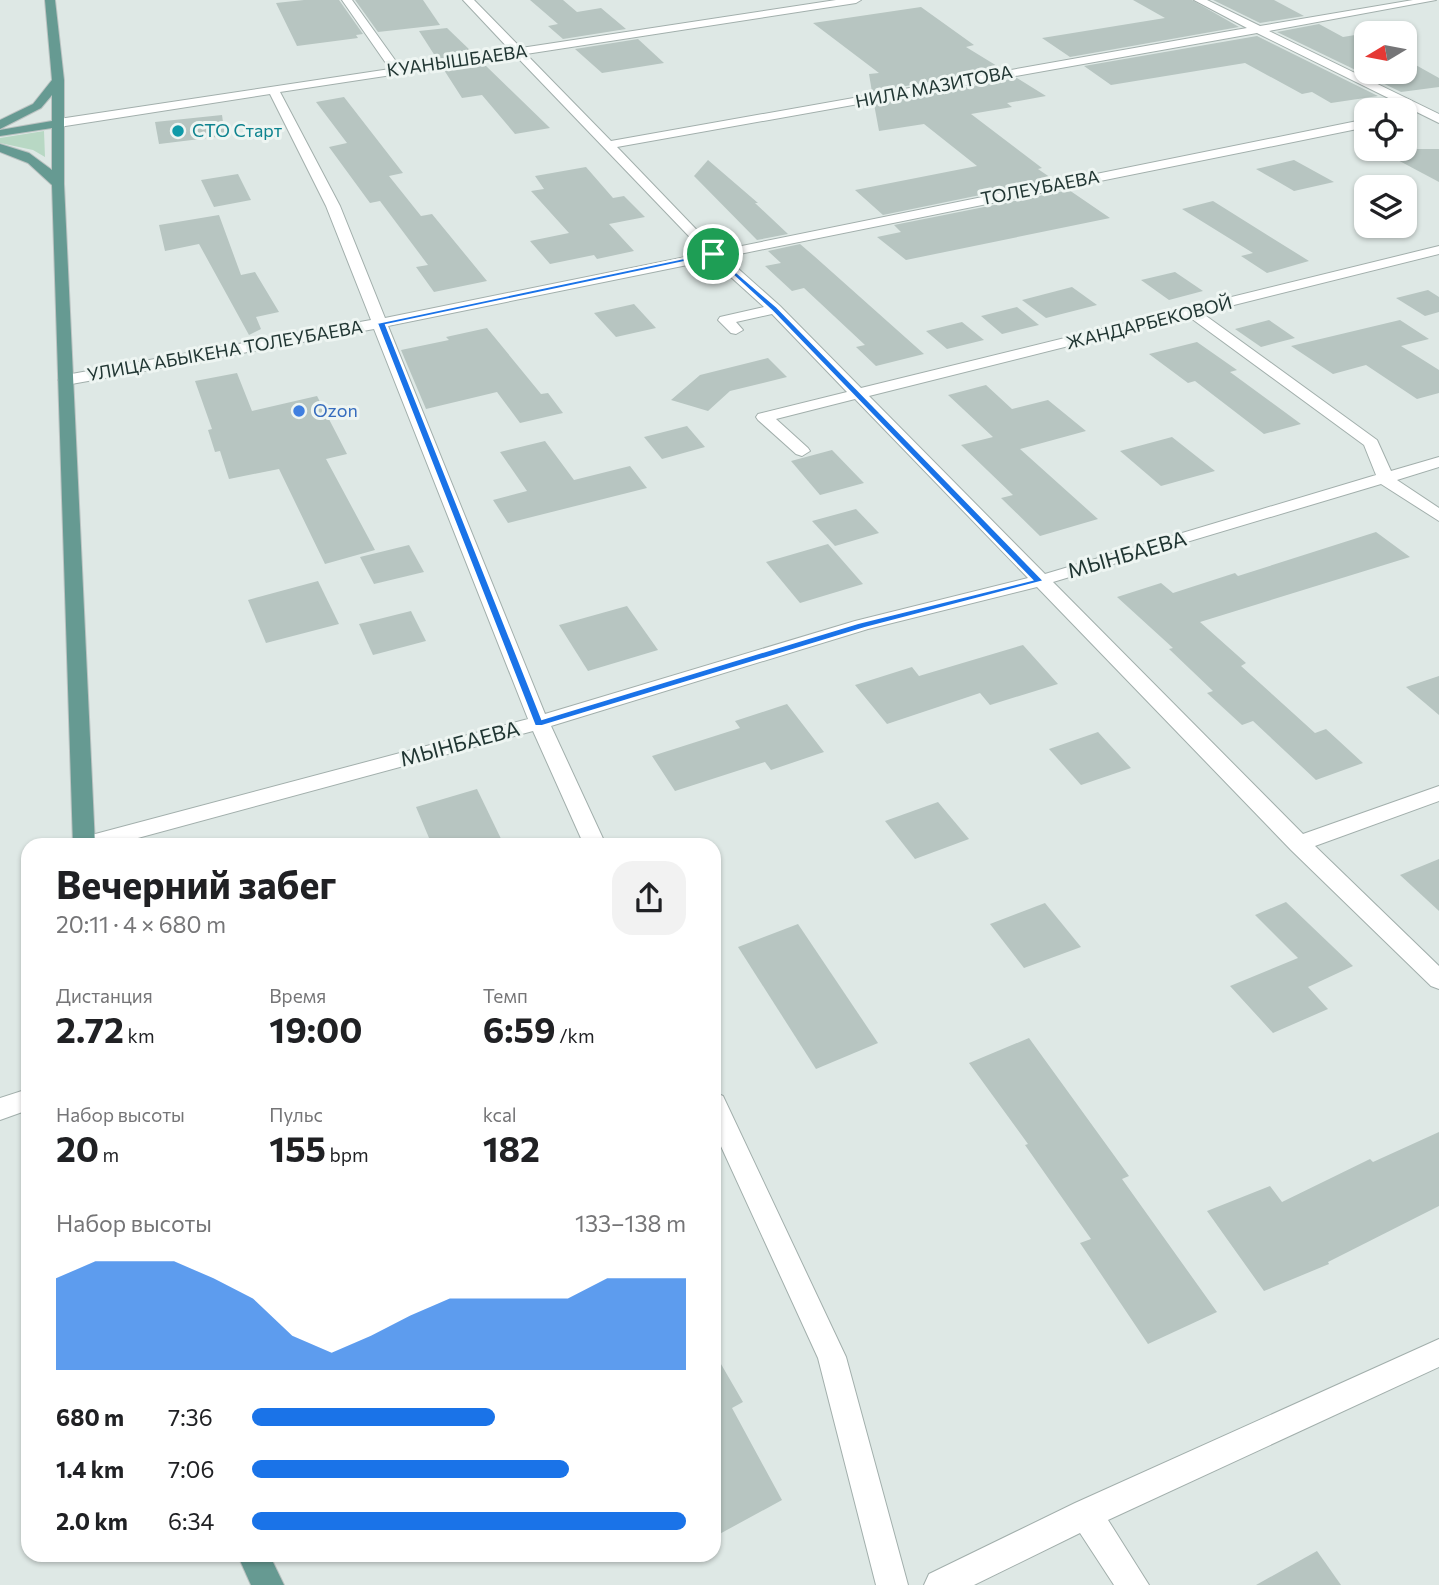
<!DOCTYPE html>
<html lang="ru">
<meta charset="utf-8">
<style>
:root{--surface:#fff;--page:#f2f2f2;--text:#202124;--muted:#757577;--accent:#1a73e8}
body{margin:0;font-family:Commissioner,sans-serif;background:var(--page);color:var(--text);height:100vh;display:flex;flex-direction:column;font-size:26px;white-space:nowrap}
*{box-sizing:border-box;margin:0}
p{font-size:23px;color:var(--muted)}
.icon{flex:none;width:38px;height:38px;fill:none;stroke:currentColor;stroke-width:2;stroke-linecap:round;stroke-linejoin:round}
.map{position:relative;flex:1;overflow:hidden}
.panel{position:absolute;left:21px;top:838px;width:700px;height:724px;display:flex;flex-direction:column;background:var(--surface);border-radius:21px;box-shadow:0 2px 5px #0004}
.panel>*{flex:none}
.needle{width:46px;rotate:260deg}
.buttons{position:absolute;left:1354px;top:21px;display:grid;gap:14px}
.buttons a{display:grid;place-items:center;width:63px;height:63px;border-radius:14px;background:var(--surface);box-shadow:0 2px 5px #0004;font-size:35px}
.pin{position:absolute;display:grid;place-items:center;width:60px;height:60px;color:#fff;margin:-30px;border:4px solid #fff;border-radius:50%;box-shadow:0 2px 7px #0007}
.round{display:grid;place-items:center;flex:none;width:74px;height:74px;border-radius:21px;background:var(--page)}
.overview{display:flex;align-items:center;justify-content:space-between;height:119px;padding:0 35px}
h1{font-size:38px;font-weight:700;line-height:52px}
.figures{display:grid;grid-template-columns:repeat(3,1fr);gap:10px;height:119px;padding:7px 35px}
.figures div{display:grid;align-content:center}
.figures b{font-size:35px;font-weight:700}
.figures small{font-size:19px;font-weight:400}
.figures p{font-size:19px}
.chart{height:196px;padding:14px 35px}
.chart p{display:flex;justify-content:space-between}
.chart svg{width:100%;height:126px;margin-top:7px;fill:var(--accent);opacity:.7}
ul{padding:0 35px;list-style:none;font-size:23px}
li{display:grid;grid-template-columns:112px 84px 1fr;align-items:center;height:52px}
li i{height:18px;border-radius:9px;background:var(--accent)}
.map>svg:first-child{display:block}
.green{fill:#b8d8c4}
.building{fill:#b7c5c1}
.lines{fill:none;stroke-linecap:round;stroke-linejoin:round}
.minor-casing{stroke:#a2afac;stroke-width:2}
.major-casing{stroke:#bcc3c2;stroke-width:2}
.minor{fill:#fff;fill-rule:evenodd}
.major{fill:#669a92;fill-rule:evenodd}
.route{fill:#1a73e8;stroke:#fff;stroke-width:2;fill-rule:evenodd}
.culture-dot{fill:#0f9aa8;stroke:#eef5f2;stroke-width:2.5}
.shop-dot{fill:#3f7fe0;stroke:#eef5f2;stroke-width:2.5}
.labels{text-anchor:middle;stroke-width:6;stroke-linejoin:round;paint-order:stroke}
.far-street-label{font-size:18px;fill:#213633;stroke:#eef5f2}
.far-culture-label{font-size:18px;fill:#0d838f;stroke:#eef5f2;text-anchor:start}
.far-shop-label{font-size:18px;fill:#366cbe;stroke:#eef5f2;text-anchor:start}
.street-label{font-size:21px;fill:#213633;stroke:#eef5f2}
</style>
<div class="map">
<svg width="1439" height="1585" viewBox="0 0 1439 1585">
<rect width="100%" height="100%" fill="#dee8e5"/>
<polygon class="green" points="44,131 45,157 33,150 0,143 0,138"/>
<g class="building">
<polygon points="304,0 339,0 363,34 356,35 358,38 297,46 276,3"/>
<polygon points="355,0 423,0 440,25 378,32"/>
<polygon points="530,0 563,0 577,12 601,8 626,29 563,39 548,26 558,24"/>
<polygon points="1133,0 1192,0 1239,27 1070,57 1042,38 1165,18"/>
<polygon points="1213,0 1274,0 1304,16 1260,23"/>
<polygon points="921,7 974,45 966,47 1002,69 872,92 869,74 879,73 813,23"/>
<polygon points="1319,24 1343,37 1361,34 1367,37 1367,72 1405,72 1405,59 1439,78 1439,87 1401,92 1277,32"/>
<polygon points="447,28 473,53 437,59 419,31"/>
<polygon points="1257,36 1378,96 1331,103 1312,92 1302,94 1245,63 1111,85 1084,66"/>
<polygon points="638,39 664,63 602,73 575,49"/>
<polygon points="484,64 550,128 515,134 482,95 462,98 444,70"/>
<polygon points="1017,78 1046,96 1007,103 1012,107 971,114 1042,168 1038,169 1054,180 883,215 855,190 977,166 924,124 879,131 874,104"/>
<polygon points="344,97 403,173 389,176 421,216 432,214 487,281 434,292 416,267 428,265 380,201 370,203 329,147 347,143 316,102"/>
<polygon points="222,115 225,136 159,144 155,122"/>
<polygon points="1377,149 1439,149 1439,182"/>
<polygon points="708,160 758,203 755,203 788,234 757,240 694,176"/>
<polygon points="1294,160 1334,182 1294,191 1256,169"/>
<polygon points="586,167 613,198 624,196 645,217 609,224 634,251 597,259 594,255 550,264 530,241 569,233 531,191 544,189 535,176"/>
<polygon points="238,174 251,200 214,207 201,180"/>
<polygon points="1069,190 1110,218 906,260 877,237 901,232 894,225"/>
<polygon points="1213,201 1309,261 1267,273 1241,256 1253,253 1182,209"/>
<polygon points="219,215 241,275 255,272 279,312 256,317 261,329 249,335 199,244 165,251 159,225"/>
<polygon points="800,244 814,256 924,354 876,366 856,347 865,345 804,288 792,291 765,266 781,263 768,251"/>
<polygon points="1175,272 1203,291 1169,300 1141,280"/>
<polygon points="1072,287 1097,305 1046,318 1022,300"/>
<polygon points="1428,290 1439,297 1439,312 1425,316 1396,298"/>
<polygon points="634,304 656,328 616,337 594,313"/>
<polygon points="1017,307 1039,325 1002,334 981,316"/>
<polygon points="1269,320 1295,338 1261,347 1235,329"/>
<polygon points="1400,320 1429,339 1401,346 1439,370 1439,393 1417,399 1366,365 1333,374 1291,346"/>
<polygon points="962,322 984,340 947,349 926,331"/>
<polygon points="487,328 541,394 548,393 563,413 520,423 497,392 426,409 401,350 449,340 446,337"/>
<polygon points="1197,342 1237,370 1230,372 1301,424 1264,434 1195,381 1188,383 1149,354"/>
<polygon points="768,358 787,377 730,391 708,411 671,400 700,375"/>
<polygon points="237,373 252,411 317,396 347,454 326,459 375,550 325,564 279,469 229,479 220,451 215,452 208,430 212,429 195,381"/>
<polygon points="986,385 1012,409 1048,400 1086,431 1020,449 1098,519 1040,536 1001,498 1013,495 961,445 993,437 948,395"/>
<polygon points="687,426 705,447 662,459 644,437"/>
<polygon points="1172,437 1215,471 1161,486 1120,451"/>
<polygon points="545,441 574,480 630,466 647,488 508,523 493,500 527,491 500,452"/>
<polygon points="832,450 864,483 820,495 791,461"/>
<polygon points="856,509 879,533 835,546 812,521"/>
<polygon points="1376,532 1410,557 1200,622 1246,663 1241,666 1315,733 1326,729 1363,763 1316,780 1253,721 1242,725 1207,693 1213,691 1169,649 1173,648 1117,597 1161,583 1173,593 1235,573 1238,576"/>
<polygon points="828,544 863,584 800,603 766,562"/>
<polygon points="409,545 424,572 374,584 360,557"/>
<polygon points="318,581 339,624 266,643 248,600"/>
<polygon points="627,606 658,650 588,671 559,625"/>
<polygon points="411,611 426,641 373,655 359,624"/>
<polygon points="1023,645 1058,684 990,705 980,693 887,724 855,685 912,667 919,676"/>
<polygon points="1439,676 1439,715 1406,687"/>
<polygon points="787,704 824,752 771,770 765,762 675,791 652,756 740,728 735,721"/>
<polygon points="1098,732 1131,768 1081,785 1049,749"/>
<polygon points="477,789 504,845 432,845 416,807"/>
<polygon points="938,802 969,839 915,859 885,821"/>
<polygon points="1439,859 1439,911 1400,875"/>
<polygon points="1286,902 1353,966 1308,987 1328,1009 1273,1033 1230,986 1298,958 1255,915"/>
<polygon points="1045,903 1081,947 1024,968 990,924"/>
<polygon points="798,924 878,1043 816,1069 738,947"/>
<polygon points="1029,1038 1129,1176 1122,1179 1217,1312 1148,1344 1080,1243 1091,1239 1025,1145 1028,1144 969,1063"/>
<polygon points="1439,1132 1439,1206 1328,1262 1329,1264 1264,1291 1207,1211 1270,1186 1282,1202 1370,1159 1373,1162"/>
<polygon points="714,1352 743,1402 732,1408 782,1500 714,1537"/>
<polygon points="1317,1551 1341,1585 1256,1585"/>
</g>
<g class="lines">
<defs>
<g id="minor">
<path d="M 342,0 L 352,0 L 400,67 L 510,50 L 463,0 L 474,0 L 521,48 L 836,0 L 861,0 L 856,3 L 526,54 L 611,141 L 1247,28 L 1194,0 L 1207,0 L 1260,26 L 1413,0 L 1436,0 L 1269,31 L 1439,114 L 1439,123 L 1257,33 L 617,147 L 717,251 L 1367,119 L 1367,127 L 725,257 L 780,306 L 861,388 L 1439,246 L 1439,254 L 1202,313 L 1377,440 L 1391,471 L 1439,457 L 1439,467 L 1397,480 L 1439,508 L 1439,521 L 1381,484 L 1053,582 L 1303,834 L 1439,786 L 1439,801 L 1315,846 L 1439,966 L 1439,989 L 1431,986 L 1291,850 L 1037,587 L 868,629 L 551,726 L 606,845 L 584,845 L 533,731 L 112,845 L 73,845 L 76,839 L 84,837 L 528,719 L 374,329 L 66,385 L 58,380 L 66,375 L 371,320 L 326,206 L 270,94 L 59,127 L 53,123 L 59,119 L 390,69 ZM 516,56 L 705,253 L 385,318 L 340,206 L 280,92 ZM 712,260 L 764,307 L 720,317 L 718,320 L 731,333 L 736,334 L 743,330 L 736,322 L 772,314 L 847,392 L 758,414 L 756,417 L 758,420 L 796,454 L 802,456 L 810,451 L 808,448 L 776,419 L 855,399 L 1028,578 L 855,621 L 545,714 L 388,326 ZM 1188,316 L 1364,445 L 1376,475 L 1045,574 L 869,396 Z"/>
<polygon points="28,1089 28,1110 0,1120 0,1098"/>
<polygon points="714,1092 723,1096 846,1357 908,1585 876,1585 818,1358 714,1131"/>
<polygon points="1439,1339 1439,1367 1108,1520 1149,1585 1114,1585 1080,1533 974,1585 924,1585 929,1574 1075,1503"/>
</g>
<g id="major">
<polygon points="45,0 55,0 64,80 64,184 95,845 73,845 52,185 28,163 0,152 0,144 29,153 52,170 52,128 0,136 0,130 52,121 52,95 41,108 0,129 0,120 33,104 52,80"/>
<polygon points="238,1556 270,1556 284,1585 251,1585"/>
</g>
</defs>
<use href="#minor" class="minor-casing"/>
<use href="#major" class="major-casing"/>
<use href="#minor" class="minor"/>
<use href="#major" class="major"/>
</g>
<path class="route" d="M 713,252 L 777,307 L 1044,581 L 865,628 L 542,726 L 535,726 L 377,323 ZM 712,256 L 772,311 L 1032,580 L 858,623 L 542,719 L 386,325 Z"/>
<circle class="culture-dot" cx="178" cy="131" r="7"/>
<circle class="shop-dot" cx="299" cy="411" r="7"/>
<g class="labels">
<g class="far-street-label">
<text transform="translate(457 61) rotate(-8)" y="6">КУАНЫШБАЕВА</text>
<text transform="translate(934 87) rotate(-11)" y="6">НИЛА МАЗИТОВА</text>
<text transform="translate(1040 188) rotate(-11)" y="6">ТОЛЕУБАЕВА</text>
<text transform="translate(1149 323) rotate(-14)" y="6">ЖАНДАРБЕКОВОЙ</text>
<text transform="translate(225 351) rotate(-10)" y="6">УЛИЦА АБЫКЕНА ТОЛЕУБАЕВА</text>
</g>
<g class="far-culture-label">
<text x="192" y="137">СТО Старт</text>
</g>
<g class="far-shop-label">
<text x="313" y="417">Ozon</text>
</g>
<g class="street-label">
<text transform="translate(1127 555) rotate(-16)" y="7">МЫНБАЕВА</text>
<text transform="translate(460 744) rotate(-15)" y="7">МЫНБАЕВА</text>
</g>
</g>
</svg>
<div class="buttons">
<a><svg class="needle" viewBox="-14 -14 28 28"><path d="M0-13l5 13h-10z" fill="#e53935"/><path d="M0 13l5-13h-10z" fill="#757577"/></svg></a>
<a><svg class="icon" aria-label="locate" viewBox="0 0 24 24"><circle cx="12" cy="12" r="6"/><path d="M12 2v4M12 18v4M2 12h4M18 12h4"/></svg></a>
<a><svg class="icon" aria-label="layers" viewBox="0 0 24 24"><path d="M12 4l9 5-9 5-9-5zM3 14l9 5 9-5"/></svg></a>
</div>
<div class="pin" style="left:713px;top:254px;background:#1e9e55"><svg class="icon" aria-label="arrive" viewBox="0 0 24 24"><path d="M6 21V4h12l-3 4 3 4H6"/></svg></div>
<section class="panel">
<div class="overview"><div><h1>Вечерний забег</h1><p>20:11 · 4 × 680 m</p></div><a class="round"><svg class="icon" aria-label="share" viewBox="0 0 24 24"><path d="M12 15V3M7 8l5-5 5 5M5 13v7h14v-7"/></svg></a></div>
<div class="figures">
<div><p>Дистанция</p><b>2.72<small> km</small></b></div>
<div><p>Время</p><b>19:00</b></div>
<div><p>Темп</p><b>6:59<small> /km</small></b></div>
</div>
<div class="figures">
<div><p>Набор высоты</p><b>20<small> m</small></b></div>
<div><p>Пульс</p><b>155<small> bpm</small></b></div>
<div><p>kcal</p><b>182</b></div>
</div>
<div class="chart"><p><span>Набор высоты</span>133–138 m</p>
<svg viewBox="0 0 160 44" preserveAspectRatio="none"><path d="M0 44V12L10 6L20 6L30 6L40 12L50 19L60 32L70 38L80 32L90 25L100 19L110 19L120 19L130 19L140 12L150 12L160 12V44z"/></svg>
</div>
<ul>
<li><b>680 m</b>7:36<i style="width:56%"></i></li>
<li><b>1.4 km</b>7:06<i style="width:73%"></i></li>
<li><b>2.0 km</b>6:34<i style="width:100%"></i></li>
</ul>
</section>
</div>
